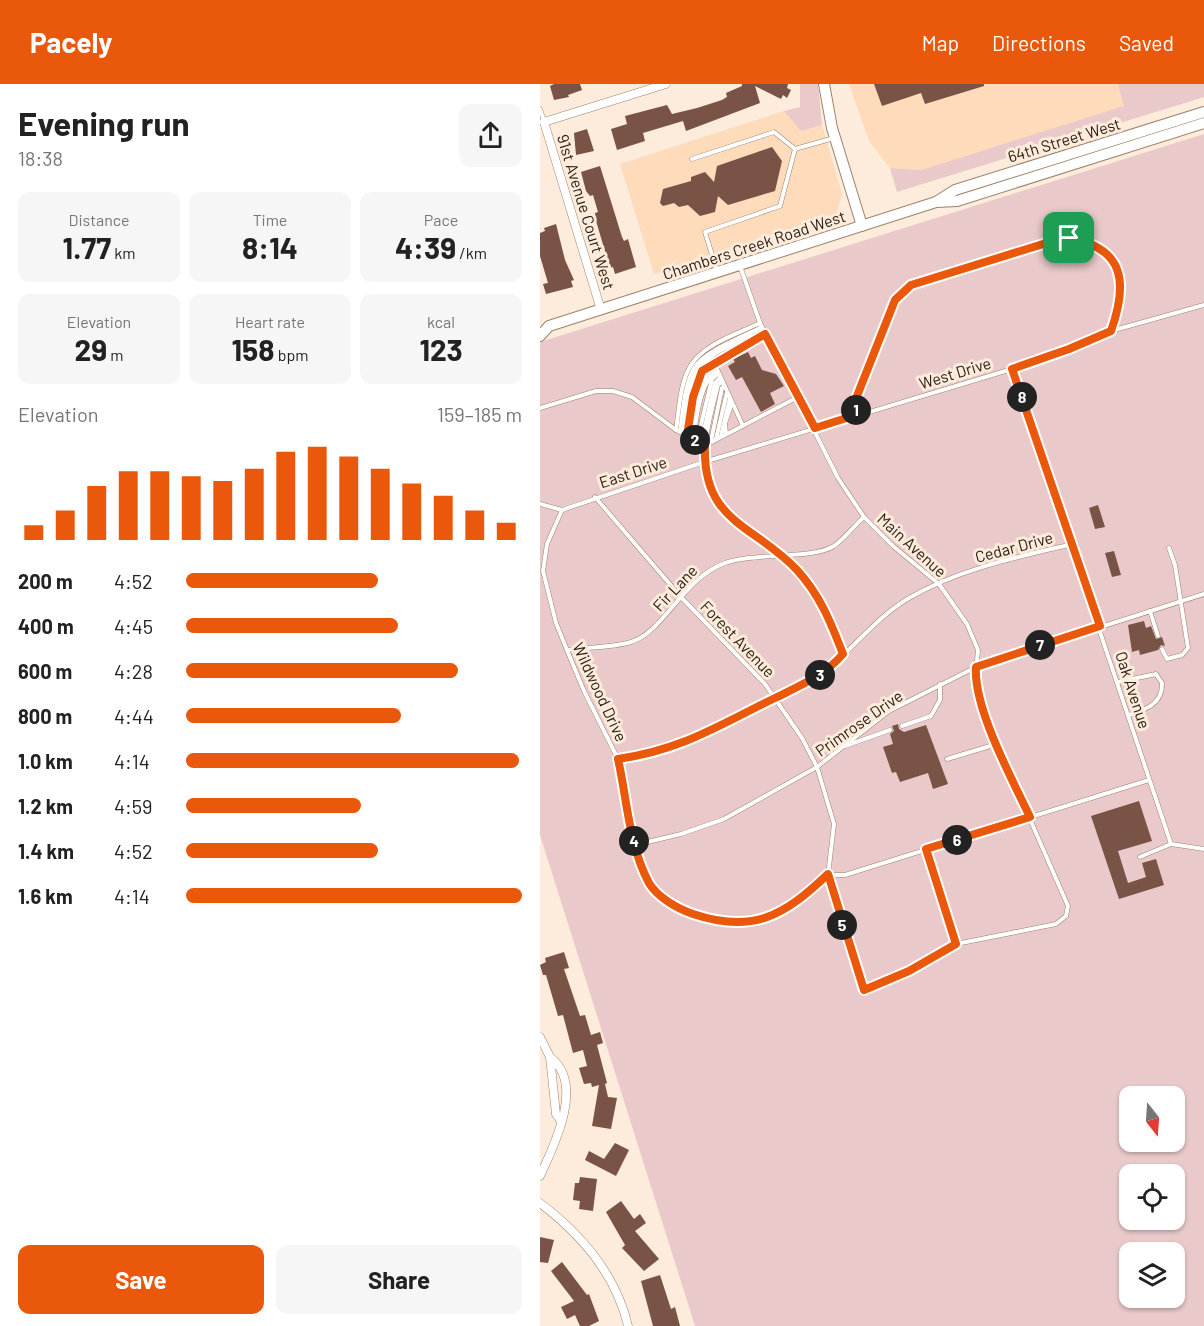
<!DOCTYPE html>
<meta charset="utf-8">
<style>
:root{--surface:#fff;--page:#f6f6f6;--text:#222;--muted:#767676;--accent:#ea580c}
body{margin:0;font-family:Barlow,sans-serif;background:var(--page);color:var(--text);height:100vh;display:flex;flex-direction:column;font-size:22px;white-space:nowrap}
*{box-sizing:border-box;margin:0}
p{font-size:20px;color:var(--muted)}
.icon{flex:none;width:33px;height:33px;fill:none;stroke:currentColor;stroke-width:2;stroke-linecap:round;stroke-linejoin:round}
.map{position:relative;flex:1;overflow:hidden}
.panel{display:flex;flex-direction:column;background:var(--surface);width:540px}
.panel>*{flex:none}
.needle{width:39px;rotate:163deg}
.controls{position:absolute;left:579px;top:1002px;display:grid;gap:12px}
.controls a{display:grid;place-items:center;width:66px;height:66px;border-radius:12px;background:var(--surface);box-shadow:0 2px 4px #0004;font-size:30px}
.pin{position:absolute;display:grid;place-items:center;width:51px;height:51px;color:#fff;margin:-26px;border-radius:12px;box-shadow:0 3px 9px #0006}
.km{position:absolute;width:30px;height:30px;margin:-15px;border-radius:50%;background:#222;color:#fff;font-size:16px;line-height:30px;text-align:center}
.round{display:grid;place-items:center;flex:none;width:63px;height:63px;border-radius:12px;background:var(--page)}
.summary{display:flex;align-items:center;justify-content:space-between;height:102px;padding:0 18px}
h1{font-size:33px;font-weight:700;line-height:45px}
.figures{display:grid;grid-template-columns:repeat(3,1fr);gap:9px;height:102px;padding:6px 18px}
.figures div{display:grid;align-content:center;border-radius:12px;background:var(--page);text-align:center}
.figures b{font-size:30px;font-weight:700}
.figures small{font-size:16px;font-weight:400}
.figures p{font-size:16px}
.chart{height:168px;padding:12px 18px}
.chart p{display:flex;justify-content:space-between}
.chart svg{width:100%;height:108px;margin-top:6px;stroke:var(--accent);stroke-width:6}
.primary-button{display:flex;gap:12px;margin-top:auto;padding:12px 18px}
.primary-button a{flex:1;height:69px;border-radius:12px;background:var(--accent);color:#fff;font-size:24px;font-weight:700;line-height:69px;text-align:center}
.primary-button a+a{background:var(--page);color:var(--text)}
ul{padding:0 18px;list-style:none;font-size:20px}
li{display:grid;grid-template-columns:96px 72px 1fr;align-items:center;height:45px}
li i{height:15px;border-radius:8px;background:var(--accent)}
header{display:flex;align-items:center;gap:36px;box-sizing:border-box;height:84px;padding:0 30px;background:var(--accent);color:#fff}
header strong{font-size:28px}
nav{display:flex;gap:33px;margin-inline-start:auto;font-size:21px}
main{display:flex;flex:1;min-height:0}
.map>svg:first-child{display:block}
.built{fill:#fedbbb}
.green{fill:#eac9ca;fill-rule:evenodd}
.building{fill:#795346}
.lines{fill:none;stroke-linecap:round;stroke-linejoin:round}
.lane-casing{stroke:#9d826a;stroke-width:5}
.street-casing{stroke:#9d826a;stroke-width:9}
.secondary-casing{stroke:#9d826a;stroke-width:12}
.lane{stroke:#fff;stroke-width:4}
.street{stroke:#fff;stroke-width:8}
.secondary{stroke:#fff;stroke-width:10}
.route-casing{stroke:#fff;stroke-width:12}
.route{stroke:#ea580c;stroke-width:8}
.labels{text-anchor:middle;stroke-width:6;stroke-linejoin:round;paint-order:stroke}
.street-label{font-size:16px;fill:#2b2016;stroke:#fdebdb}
</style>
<header>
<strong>Pacely</strong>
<nav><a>Map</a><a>Directions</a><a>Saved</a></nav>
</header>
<main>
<section class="panel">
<div class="summary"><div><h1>Evening run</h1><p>18:38</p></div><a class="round"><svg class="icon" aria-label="share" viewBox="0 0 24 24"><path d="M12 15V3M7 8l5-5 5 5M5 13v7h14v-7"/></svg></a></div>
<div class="figures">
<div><p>Distance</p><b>1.77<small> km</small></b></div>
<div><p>Time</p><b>8:14</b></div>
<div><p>Pace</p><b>4:39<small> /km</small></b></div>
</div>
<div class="figures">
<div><p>Elevation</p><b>29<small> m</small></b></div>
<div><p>Heart rate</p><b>158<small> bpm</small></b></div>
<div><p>kcal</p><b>123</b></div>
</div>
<div class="chart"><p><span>Elevation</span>159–185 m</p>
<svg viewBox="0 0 160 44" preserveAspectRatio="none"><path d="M5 44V38M15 44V32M25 44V22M35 44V16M45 44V16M55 44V18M65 44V20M75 44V15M85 44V8M95 44V6M105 44V10M115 44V15M125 44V21M135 44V26M145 44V32M155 44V37"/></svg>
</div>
<ul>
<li><b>200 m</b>4:52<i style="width:57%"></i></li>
<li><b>400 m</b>4:45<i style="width:63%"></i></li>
<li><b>600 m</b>4:28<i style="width:81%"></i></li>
<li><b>800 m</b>4:44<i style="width:64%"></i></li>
<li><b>1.0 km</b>4:14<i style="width:99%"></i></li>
<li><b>1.2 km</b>4:59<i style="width:52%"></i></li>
<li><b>1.4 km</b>4:52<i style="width:57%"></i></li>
<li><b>1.6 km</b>4:14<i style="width:100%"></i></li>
</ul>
<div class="primary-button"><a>Save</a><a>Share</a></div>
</section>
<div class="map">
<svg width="664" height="1242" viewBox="0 0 664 1242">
<rect width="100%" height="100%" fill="#fdebdb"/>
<g class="built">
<polygon points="309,0 578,0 585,22 381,86 350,84 329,57"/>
<polygon points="244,27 261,47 282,41 302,110 297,129 293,133 114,190 80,80"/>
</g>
<g class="green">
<polygon points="260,0 278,0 282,41 261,47 244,27 260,23"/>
<polygon points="578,0 664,0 664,13 357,108 350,84 381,86 584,22"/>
<path d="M 664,50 L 664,1242 L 155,1242 L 0,751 L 0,258 ZM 590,1012 L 634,1012 L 634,1058 L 590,1058 ZM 590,1090 L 634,1090 L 634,1136 L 590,1136 ZM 590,1168 L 634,1168 L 634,1214 L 590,1214 Z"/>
</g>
<g class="building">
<polygon points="14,0 40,0 42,6 28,11 29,13 14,16 10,2"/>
<polygon points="202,0 248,0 247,4 251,6 247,14 243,11 241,15 215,2 220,19 146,47 143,37 103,49 105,57 77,66 71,45 87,40 85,32 127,21 132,30 157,24 182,16 187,13 186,9 202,2"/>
<polygon points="334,0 444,0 444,2 385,20 381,9 342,22"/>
<polygon points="47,45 54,67 36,71 34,49"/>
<polygon points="232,63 242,77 235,107 188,121 178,112 175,128 160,132 148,121 139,123 134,119 123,122 120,119 123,105 151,97 151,93 165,88 174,98 177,82"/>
<polygon points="60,82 82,153 84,157 88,155 96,183 75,190 73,183 70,184 56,137 55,129 58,128 53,111 50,112 46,107 41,88"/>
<polygon points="16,140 25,176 34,196 31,197 33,203 6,210 3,200 8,199 0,172 0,149 5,147 4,144"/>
<polygon points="208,268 211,274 215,272 222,286 236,290 244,302 230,309 235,320 221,328 202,293 196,296 188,282 195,278 193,275"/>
<polygon points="558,421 565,443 555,445 549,424"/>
<polygon points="574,467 581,491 572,493 565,469"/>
<polygon points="604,537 606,544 611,542 616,555 622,553 625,562 621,561 618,566 600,571 599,566 592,568 588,541"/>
<polygon points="358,640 359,645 364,648 386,641 408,700 393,705 388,689 360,698 356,688 352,689 343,663 353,660 350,650 354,647 352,642"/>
<polygon points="599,717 612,757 578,767 588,799 606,793 602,779 616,775 624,801 579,815 551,732"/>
<polygon points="24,868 29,884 24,885 40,932 45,931 51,951 60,948 63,959 57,961 67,999 65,1000 68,1013 77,1014 71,1045 52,1042 59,1001 52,1003 51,999 44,1000 39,984 47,982 43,966 33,969 23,931 18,932 6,891 3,891 0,881 6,878 5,874"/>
<polygon points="75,1059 89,1066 76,1092 45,1076 49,1067 64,1075"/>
<polygon points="40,1093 57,1095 53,1127 39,1125 40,1117 33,1116 35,1099 39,1099"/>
<polygon points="81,1117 94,1135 100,1130 106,1139 95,1147 119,1175 104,1187 82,1164 85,1161 66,1128"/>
<polygon points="0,1153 14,1156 8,1179 0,1178"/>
<polygon points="22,1178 47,1211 49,1210 59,1237 49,1242 40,1242 35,1231 27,1235 21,1223 34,1217 11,1187"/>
<polygon points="120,1191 131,1225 135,1223 140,1242 113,1242 101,1197"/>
</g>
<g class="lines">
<defs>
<g id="lane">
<polyline points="0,25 4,37"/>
<polyline points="255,65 294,54"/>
<polyline points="152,75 234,48 255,65"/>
<polyline points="177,187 165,148 240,122 255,65"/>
<polyline points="177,285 203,342"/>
<polyline points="472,285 631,760"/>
<path d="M 182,298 L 178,301 C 163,359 151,400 202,444 C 219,460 241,469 257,486 C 280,510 291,539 303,569"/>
<polyline points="0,324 56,307 73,307 92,313 136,346 165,361"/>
<path d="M 316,331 L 315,317 L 355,216 L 371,201 L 516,156 C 580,149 589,196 571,246"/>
<path d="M 136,346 C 139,326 140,298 151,281 C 164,260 199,249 220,239"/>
<path d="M 140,348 C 143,328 144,302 154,284 C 164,267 204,252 222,243"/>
<path d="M 144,350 C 146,330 147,302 158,285 C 171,266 204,256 224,247"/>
<polyline points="186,350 185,339 192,319"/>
<path d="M 147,352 C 149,332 150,306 161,288 C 171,274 210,259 225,250"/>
<polyline points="181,352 190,314"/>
<path d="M 150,353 C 154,329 156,297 176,281"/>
<path d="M 153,355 C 157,333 159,300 177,286"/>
<polyline points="176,355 187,308"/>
<polyline points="157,357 172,295 178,290"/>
<polyline points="171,357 182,304 185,302"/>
<polyline points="161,359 175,299 180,294"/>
<polyline points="166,361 258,313"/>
<polyline points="55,413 140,512 225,600 262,654 277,683 294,740 288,791 290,803 324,906 369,887 416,860 516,840 526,832 528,822 457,660 435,597 438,566 427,540 399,500 353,462 324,433 298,394 220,239 200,182"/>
<polyline points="0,420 22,426"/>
<polyline points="22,426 7,460 3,487 16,539 27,566 44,607 78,675 95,761 110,802 139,826 180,839 203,839 231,832 261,816 288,791 305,791 609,696"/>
<polyline points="22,426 164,378 472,285 529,265 571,247 664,221"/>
<polyline points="610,527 618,552"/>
<polyline points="622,565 627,575 642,571 648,564 635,481 629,464"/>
<path d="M 27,566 C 47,563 71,564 91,558 C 124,548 143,494 185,479 C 214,468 271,476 294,462 C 304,455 314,442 324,433"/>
<path d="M 578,598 L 616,590 L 622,599 C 623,620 605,626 589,631"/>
<polyline points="362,642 391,632 400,616 400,600"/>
<polyline points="305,662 350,646"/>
<path d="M 78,675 C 141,666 179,641 234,614 C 255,603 276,596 294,580 C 318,558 340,531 369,514 C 419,485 477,473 533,460"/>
<polyline points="407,675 457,660"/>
<polyline points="95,761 141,750 184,735 277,683 349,627 436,583 664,510"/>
<polyline points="386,765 416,860"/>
<polyline points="600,773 631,760 664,765"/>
</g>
<g id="street">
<polyline points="61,226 4,38 126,0"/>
<polyline points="0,953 10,973 16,1030 21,1037"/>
<path d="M 0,1092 C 15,1060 45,999 10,973"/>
<path d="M 0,1119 C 42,1151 76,1190 88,1242"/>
</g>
<g id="secondary">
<polyline points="284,0 292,44 322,142"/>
<polyline points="396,118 415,106 664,28"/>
<polyline points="0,252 9,242 396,118 417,117 664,39"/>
</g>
</defs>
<use href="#lane" class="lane-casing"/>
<use href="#street" class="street-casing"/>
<use href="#secondary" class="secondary-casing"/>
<use href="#lane" class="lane"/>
<use href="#street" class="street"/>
<use href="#secondary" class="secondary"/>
</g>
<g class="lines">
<defs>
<path id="route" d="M 529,154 C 585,164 588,199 571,247 L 529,265 L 472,285 L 560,542 L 436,583 C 433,623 472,695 490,733 L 386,765 L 416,860 L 369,887 L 324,906 L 288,790 C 244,832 213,850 153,830 C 138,825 117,813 109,799 C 89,762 87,715 78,675 C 142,666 179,641 235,614 C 261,601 284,592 303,570 C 291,539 280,511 257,486 C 214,440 162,439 165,361 L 147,352 L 153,313 L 162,287 L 225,250 L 275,344 L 316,331 L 315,317 L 355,216 L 371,201 L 516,156 Z"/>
</defs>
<use href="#route" class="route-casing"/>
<use href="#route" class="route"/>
</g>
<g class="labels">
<g class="street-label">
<text transform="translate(524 56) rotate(-17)" y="6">64th Street West</text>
<text transform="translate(46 128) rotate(73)" y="6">91st Avenue Court West</text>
<text transform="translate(214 161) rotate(-18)" y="6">Chambers Creek Road West</text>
<text transform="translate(415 289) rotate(-17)" y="6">West Drive</text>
<text transform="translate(93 388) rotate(-18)" y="6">East Drive</text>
<text transform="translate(372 461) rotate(42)" y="6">Main Avenue</text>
<text transform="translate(474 463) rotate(-15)" y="6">Cedar Drive</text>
<text transform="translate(135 504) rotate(-47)" y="6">Fir Lane</text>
<text transform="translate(198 555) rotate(46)" y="6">Forest Avenue</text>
<text transform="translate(593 606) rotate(72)" y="6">Oak Avenue</text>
<text transform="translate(60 608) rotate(65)" y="6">Wildwood Drive</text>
<text transform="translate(319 639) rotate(-35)" y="6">Primrose Drive</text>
</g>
</g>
</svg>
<div class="controls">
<a><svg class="needle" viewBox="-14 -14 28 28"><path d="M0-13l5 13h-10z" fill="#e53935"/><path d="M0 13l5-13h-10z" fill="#767676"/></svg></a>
<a><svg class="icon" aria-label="locate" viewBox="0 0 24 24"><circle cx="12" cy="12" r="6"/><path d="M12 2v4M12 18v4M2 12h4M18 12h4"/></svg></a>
<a><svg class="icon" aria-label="layers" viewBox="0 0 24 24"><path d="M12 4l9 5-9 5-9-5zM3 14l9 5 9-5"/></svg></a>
</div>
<div class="pin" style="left:529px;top:154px;background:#1e9e55"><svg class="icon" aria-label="arrive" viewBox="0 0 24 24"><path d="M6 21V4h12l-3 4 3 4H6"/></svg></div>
<b class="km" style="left:316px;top:326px">1</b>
<b class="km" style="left:155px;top:356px">2</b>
<b class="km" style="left:280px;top:591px">3</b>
<b class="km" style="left:94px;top:757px">4</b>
<b class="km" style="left:302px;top:841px">5</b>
<b class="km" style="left:417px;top:756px">6</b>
<b class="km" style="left:500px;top:561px">7</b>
<b class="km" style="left:482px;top:313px">8</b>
</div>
</main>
